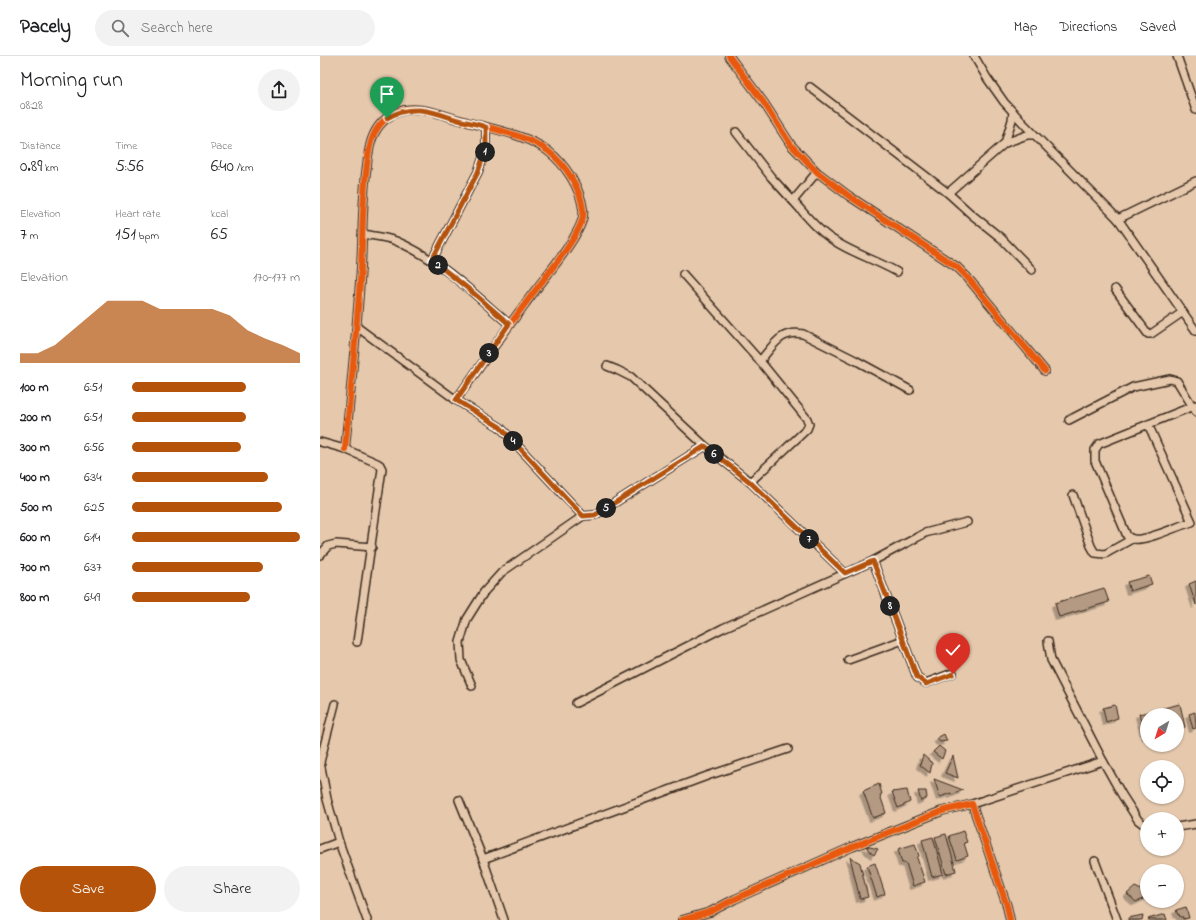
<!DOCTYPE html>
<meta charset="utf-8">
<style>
:root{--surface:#fff;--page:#f2f2f2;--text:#202124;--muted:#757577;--line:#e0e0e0;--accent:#b45309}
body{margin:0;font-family:"Indie Flower",sans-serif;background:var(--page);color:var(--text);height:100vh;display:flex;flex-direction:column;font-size:15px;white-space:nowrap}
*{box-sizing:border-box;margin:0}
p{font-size:13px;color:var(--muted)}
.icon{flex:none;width:22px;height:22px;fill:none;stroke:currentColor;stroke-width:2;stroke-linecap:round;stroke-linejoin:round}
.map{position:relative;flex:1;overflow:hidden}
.sheet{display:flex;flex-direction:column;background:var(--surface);width:320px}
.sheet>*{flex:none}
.needle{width:26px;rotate:218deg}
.controls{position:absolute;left:820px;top:652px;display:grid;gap:8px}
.controls a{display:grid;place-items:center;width:44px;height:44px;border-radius:50%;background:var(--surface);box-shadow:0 1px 3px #0004;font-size:20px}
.pin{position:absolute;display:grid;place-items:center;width:34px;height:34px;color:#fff;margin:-41px -17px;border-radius:50% 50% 50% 0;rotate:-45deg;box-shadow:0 0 4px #0007}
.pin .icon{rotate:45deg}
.km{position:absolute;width:20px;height:20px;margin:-10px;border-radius:50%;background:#222;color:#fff;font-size:11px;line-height:20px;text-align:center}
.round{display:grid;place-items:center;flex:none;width:42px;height:42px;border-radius:21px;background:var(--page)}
.summary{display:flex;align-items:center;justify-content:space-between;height:68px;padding:0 20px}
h1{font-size:22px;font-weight:600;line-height:30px}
.figures{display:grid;grid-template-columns:repeat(3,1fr);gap:6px;height:68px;padding:4px 20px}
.figures div{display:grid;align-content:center}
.figures b{font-size:17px;font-weight:600}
.figures small{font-size:11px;font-weight:400}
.figures p{font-size:11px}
.chart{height:112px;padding:8px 20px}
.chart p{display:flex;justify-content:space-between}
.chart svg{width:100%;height:72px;margin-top:4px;fill:var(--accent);opacity:.7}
.cta{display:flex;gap:8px;margin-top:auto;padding:8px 20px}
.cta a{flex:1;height:46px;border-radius:24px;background:var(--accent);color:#fff;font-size:16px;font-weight:600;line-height:46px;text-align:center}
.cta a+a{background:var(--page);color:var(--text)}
ul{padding:0 20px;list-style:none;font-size:13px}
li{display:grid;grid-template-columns:64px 48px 1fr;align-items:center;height:30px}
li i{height:10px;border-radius:5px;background:var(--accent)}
header{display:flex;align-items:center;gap:24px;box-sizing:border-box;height:56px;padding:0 20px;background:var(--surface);border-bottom:1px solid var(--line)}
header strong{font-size:19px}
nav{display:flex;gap:22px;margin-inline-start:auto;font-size:14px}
.search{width:280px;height:36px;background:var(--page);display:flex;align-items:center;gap:10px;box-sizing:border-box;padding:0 14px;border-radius:22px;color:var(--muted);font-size:15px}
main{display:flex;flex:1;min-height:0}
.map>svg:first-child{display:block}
.building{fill:#b49a83;stroke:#3b2a1e;filter:url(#shadow)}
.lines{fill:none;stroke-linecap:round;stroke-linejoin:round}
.street-casing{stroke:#3b2a1e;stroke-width:10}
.street{stroke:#e6c9ad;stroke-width:7}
.cycleway-casing{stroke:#e6c9ad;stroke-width:8}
.cycleway{stroke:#e8590c;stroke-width:6}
.route-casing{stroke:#fff;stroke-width:8}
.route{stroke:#b45309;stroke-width:5}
</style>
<header>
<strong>Pacely</strong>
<div class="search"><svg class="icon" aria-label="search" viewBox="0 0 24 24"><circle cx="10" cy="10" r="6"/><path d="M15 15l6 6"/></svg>Search here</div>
<nav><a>Map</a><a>Directions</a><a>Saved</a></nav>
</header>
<main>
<section class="sheet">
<div class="summary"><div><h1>Morning run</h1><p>08:28</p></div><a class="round"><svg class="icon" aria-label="share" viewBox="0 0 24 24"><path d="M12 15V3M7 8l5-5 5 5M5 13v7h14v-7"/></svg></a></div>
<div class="figures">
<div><p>Distance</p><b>0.89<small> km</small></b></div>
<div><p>Time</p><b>5:56</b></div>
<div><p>Pace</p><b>6:40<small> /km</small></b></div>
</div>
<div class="figures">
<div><p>Elevation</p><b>7<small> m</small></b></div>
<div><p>Heart rate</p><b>151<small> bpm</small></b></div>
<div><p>kcal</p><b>65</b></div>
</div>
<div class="chart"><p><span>Elevation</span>170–177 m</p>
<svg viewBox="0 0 160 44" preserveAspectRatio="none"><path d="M0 44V38L10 38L20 33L30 24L40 15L50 6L60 6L70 6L80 11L90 11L100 11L110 11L120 15L130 24L140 29L150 33L160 38V44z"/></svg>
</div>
<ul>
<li><b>100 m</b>6:51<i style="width:68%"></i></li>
<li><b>200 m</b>6:51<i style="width:68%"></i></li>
<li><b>300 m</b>6:56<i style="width:65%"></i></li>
<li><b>400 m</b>6:34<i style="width:81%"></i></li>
<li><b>500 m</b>6:25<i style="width:89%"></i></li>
<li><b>600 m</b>6:14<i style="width:100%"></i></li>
<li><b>700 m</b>6:37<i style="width:78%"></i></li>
<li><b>800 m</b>6:49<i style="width:70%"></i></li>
</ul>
<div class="cta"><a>Save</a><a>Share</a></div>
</section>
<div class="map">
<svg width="876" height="864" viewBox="0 0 876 864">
<defs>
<filter id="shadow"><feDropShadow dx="-3.5" dy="3.5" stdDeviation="0" flood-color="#0004"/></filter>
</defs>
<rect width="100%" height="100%" fill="#e6c9ad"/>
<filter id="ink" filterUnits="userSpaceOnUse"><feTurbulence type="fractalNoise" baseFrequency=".025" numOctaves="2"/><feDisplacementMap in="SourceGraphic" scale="8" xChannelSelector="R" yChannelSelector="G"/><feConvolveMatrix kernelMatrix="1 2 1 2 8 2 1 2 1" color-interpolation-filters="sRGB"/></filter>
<g filter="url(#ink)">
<g class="building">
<polygon points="829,520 832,528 810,535 807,526"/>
<polygon points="876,525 876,549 869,528"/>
<polygon points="784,532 789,546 739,561 735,547"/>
<polygon points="860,648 865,671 857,673 857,659 827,659 827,680 825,680 819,658"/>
<polygon points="795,649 798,662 786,666 783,652"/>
<polygon points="875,656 876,672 873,673 869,658"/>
<polygon points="624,678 627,685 620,686 617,682"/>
<polygon points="619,690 625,695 622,703 613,696"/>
<polygon points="603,699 612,707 610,717 600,709"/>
<polygon points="633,700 638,722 625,717"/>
<polygon points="614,723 643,734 632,739 631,737 620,741"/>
<polygon points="559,728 562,738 560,739 566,757 553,762 543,735"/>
<polygon points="587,734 590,746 578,752 572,736"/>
<polygon points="598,735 606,735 607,742 601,745"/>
<polygon points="643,775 647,786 644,787 648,800 637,804 629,780"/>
<polygon points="626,778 636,815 626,818 615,781"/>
<polygon points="613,781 623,818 612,821 602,784"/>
<polygon points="595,788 599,800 597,802 605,826 593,830 586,807 582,807 578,793"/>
<polygon points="546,790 558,793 554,799 549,795"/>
<polygon points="530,801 540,807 548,841 540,843"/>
<polygon points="555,807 565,838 557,841 547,810"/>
<polygon points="815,831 827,837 827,841 816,846 807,838"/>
<polygon points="866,851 869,862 863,863 863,861 860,861 859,858 858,859 856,854"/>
<polygon points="845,858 847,864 829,864 828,863"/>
<polygon points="823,859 822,864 808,864 808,862"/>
</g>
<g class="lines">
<defs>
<g id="street">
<polyline points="409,0 444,47 471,89 497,116 529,140 637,211 647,221 725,315"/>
<polyline points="654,0 667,22 684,46 704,68 798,163 876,275"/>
<polyline points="857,0 876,54"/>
<polyline points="490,31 628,137 651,158 681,182 712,214"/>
<polyline points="416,76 451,121 473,145"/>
<polyline points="685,87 692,64 693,56"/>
<path d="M 497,116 L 473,145 C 485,158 497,174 513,184 C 532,197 556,204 577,216"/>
<polyline points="628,137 685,87 707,79 714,79"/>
<polyline points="798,163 876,125"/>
<path d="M 43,178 C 53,180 66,181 76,185 C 119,203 154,238 189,268"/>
<polyline points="112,204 158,116 166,93 166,71"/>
<polyline points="363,218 440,305 487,363 489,368 487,373 430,426"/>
<polyline points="795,233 828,278 831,278 863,256"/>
<polyline points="37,271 136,344 180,371 263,460"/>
<path d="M 440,305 C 453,290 461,273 483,278 L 535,304 L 590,334"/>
<polyline points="287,310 297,314 311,321 385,390 430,426 525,517"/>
<polyline points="749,364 813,331 850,323 857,325 876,356"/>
<path d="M 828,368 L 872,466 C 857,470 825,486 813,483 C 812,483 807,480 807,480 L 775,405 L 775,394 L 779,388 L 876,349"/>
<polyline points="0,386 25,393 57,407 60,409 62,413 37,586"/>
<path d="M 25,393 C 31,332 37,272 41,211 C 43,177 42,143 47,109 C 48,99 49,88 54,78 C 60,66 71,57 85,54 C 104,51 123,59 140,64 C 167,72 206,78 228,95 C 245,108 260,131 263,153 C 265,163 258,174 253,183 C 239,206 220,227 205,248 C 181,280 159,312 136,344"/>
<polyline points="753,439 771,490 775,497 785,498 812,483"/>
<polyline points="0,499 8,490 16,488 52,491"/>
<polyline points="553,505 597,621 606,627 633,617"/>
<polyline points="728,585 731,604 783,705 802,739 818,764 827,771"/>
<polyline points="528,604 583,584"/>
<polyline points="152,630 141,604 140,586 147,563 164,536 182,516 263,460 275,459 385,390"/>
<polyline points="256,647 403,572 553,505 605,477 647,466"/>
<polyline points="15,648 0,706 7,743 19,786 47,864"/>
<polyline points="139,744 163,803 184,864"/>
<polyline points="652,748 783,705"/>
<polyline points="857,771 876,768"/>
<polyline points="0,793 19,786"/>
<polyline points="163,803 387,720 468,693"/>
<polyline points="775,805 797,864"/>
<polyline points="362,864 390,856 415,843 532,791 622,755 652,748 687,850 690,864"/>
</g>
</defs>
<use href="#street" class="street-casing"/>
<use href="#street" class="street"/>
<defs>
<g id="cycleway">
<polyline points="409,0 444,47 471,89 497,116 529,140 637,211 647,221 725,315"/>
<path d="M 25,393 C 31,332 37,272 41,211 C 43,177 42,143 47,109 C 48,99 49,88 54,78 C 60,66 71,57 85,54 C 104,51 123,59 140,64 C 167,72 206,78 228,95 C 245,108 260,131 263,153 C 265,163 258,174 253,183 C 239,206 220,227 205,248 C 181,280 159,312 136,344"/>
<polyline points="362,864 390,856 415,843 532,791 622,755 652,748 687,850 690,864"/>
</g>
</defs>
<use href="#cycleway" class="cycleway-casing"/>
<use href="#cycleway" class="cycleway"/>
</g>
</g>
<g class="lines" filter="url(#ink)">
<defs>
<path id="route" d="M 67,62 C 93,47 113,56 138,64 C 147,66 157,68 166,71 L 166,93 L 158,116 L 112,204 L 151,235 L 189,268 L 136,344 L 180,371 L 263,460 L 275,459 L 385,390 L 430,426 L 525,517 L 553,505 L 597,621 L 606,628 L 633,618"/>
</defs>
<use href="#route" class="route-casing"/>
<use href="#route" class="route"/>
</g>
</svg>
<div class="controls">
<a><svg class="needle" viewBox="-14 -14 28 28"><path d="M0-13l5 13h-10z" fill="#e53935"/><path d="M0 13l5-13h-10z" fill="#757577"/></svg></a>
<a><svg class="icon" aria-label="locate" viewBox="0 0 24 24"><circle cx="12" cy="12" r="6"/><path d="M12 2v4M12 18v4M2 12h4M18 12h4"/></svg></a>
<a>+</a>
<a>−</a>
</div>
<div class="pin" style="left:67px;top:62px;background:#1e9e55"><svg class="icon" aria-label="arrive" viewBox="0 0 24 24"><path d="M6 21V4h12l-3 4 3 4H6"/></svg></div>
<div class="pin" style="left:633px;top:618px;background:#d93025"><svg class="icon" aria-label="check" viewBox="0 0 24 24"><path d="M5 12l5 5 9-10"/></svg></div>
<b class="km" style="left:165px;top:96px">1</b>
<b class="km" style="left:118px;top:209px">2</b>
<b class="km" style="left:169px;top:297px">3</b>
<b class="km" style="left:193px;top:385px">4</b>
<b class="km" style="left:286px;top:452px">5</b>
<b class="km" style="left:394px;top:398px">6</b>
<b class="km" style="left:489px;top:483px">7</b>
<b class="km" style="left:570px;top:550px">8</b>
</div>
</main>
